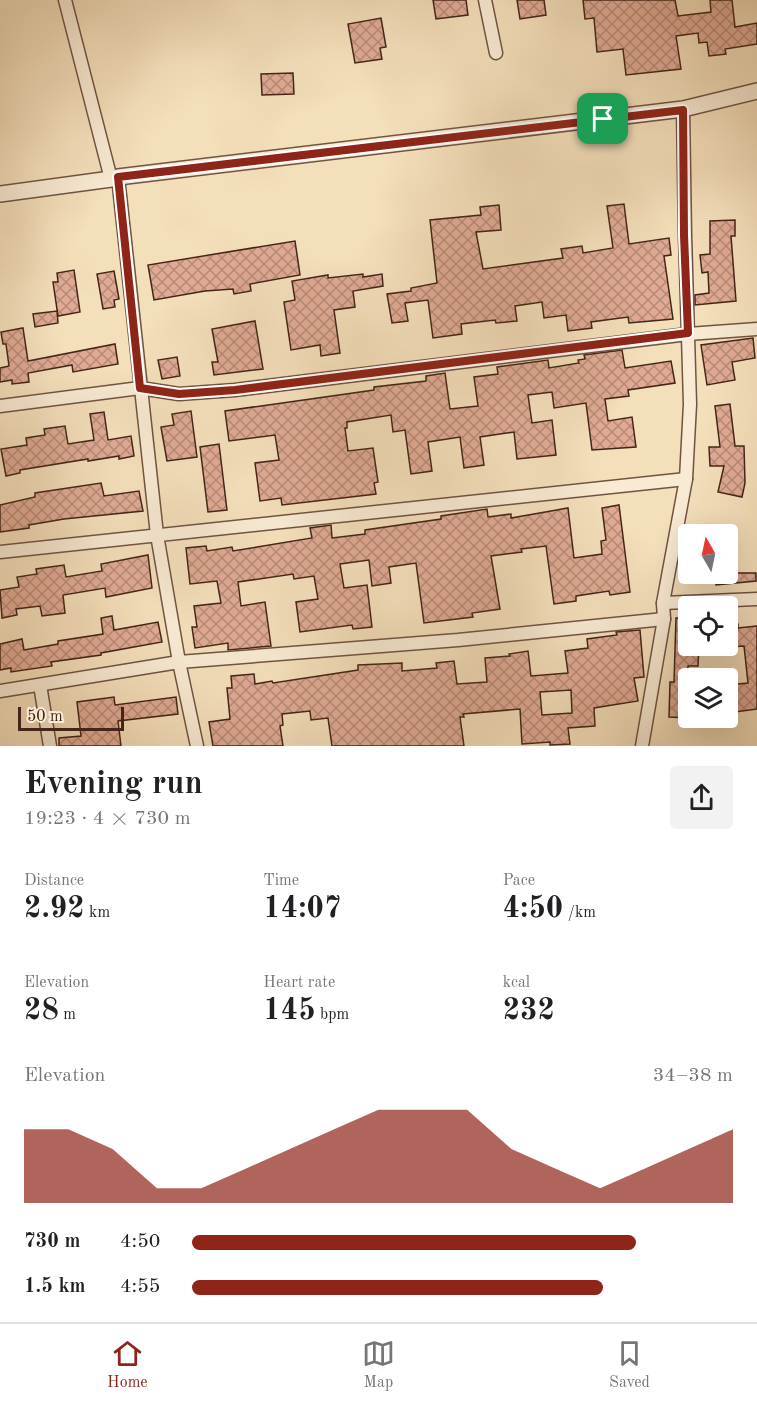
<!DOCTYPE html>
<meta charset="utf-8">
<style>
:root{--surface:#fff;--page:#f2f2f2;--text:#202124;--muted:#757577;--line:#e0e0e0;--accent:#8f2418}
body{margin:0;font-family:"Old Standard TT",serif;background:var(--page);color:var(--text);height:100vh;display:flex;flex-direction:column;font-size:22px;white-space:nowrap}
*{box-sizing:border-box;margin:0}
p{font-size:20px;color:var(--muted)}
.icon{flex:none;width:33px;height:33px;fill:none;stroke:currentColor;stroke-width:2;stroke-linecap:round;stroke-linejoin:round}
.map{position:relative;height:746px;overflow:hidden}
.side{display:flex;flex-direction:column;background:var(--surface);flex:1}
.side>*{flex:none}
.needle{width:39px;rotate:351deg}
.buttons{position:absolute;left:678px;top:524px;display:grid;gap:12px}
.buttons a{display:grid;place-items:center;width:60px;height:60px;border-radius:6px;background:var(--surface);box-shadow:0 6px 24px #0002;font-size:30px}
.scale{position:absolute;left:18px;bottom:15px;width:106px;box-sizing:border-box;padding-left:6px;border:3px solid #442518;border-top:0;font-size:16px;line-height:21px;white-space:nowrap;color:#442518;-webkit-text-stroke:4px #f8ead3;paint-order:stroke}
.pin{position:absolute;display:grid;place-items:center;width:51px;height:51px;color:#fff;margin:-26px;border-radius:12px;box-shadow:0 3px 9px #0006}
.round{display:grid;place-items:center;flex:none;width:63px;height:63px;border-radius:6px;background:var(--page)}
.head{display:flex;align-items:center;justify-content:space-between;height:102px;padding:0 24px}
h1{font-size:33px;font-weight:700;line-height:45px}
.metrics{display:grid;grid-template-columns:repeat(3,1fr);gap:9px;height:102px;padding:6px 24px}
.metrics div{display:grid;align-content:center}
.metrics b{font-size:30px;font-weight:700}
.metrics small{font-size:16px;font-weight:400}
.metrics p{font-size:16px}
.chart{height:168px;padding:12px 24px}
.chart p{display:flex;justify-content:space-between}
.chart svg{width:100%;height:108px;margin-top:6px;fill:var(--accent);opacity:.7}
ul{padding:0 24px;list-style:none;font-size:20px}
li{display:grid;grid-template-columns:96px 72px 1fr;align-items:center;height:45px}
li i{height:15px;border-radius:8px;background:var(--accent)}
.tabs{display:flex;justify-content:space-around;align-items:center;height:84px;border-top:2px solid var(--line);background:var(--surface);font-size:16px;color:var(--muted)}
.tabs a{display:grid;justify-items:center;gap:3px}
.tabs .on{color:var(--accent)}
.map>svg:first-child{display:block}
.building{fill:url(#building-cross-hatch);stroke:#442518;stroke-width:1.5;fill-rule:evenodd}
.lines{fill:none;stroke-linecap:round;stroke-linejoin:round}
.minor-casing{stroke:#705441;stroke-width:15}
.tertiary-casing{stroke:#705441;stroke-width:18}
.minor{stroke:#f8ead3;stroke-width:12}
.tertiary{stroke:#f8ead3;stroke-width:15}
.route-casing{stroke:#fff;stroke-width:12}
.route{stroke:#8f2418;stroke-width:8}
</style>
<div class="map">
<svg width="757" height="746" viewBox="0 0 757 746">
<defs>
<pattern id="building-cross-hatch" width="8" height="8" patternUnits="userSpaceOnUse" patternTransform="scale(1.5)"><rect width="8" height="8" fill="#e0aa94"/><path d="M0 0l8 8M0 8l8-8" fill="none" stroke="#b78a78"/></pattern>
</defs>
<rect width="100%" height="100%" fill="#f4dfbb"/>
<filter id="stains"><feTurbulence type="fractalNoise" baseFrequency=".00333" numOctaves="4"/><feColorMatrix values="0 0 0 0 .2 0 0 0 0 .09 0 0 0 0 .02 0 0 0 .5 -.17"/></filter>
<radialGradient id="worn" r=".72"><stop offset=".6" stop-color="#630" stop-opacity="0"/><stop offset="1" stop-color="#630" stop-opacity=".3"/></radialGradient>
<g class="building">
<polygon points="433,0 466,0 468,15 436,19"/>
<polygon points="517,0 544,0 546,15 520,19"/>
<polygon points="583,0 675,0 678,16 711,12 710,0 732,0 735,27 757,23 757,44 725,49 726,54 709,56 707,42 699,43 698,33 676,36 681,69 626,75 623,49 597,52 594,18 585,19"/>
<polygon points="381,18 386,47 380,48 382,59 355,63 348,24"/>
<polygon points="293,73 294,94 262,95 261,74"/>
<polygon points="624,204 629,244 669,238 671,255 664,256 673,319 629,323 628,317 591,322 592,328 568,331 566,315 544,318 542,302 515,306 517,321 496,323 495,320 461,324 462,334 433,338 428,300 405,303 408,321 392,323 387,294 411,291 411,288 437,283 430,220 481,215 480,207 499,205 501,230 476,232 483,269 563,258 561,249 582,246 583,253 613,248 607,206"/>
<polygon points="735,220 735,236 731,236 736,301 695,305 695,295 709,293 708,272 702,273 700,255 710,254 710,221"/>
<polygon points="295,241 300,275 250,284 251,291 234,294 233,289 205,291 154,300 148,265"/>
<polygon points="74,270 80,312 58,316 53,282 58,282 57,273"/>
<polygon points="114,271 119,299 114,300 115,307 103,309 97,274"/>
<polygon points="363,274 363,277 382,274 383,286 353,291 355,307 334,310 340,353 321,356 320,345 291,350 284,302 295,300 292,281 328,275 328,278"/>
<polygon points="57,311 58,323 35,327 33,314"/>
<polygon points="255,321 263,369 214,375 212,362 218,362 212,329"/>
<polygon points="23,328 28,361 115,344 118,364 73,372 72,365 28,373 29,382 12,384 12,380 0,382 0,368 9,366 6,344 3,344 1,332"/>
<polygon points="753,338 755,358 732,362 735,380 707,385 701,345"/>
<polygon points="622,350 625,368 671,361 675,383 628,390 629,396 605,399 608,421 632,417 636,447 592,450 586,403 554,408 552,392 528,395 532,423 552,420 556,455 517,459 514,432 480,437 484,465 464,468 460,437 428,442 432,471 411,474 405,430 393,432 391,415 347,422 347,428 345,428 348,451 373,448 378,482 374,483 376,494 282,505 281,498 260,501 255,463 279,460 275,435 229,441 225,411 374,390 374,387 426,381 426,376 445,373 450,409 478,406 474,377 498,374 497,367 548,360 549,368 579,363 578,360 585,359 584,355"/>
<polygon points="177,357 180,376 162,379 158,360"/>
<polygon points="730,404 735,446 744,446 745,483 742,497 718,492 724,466 710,466 709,447 720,447 715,406"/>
<polygon points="191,411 197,457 167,461 161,427 174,425 172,414"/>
<polygon points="104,412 108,440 131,436 134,456 119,459 119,456 88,461 88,459 20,470 20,473 6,476 1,449 27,445 26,438 45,435 44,429 65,426 68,444 94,440 90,414"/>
<polygon points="219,444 227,510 208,512 200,447"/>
<polygon points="101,483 104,496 139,491 143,511 64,519 29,525 29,528 0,532 0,505 35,497 35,493"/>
<polygon points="619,505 630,592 610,595 609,591 576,596 576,601 554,604 546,546 521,549 522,552 491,556 500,609 472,613 473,617 424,623 416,563 389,567 391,583 372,586 369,560 340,564 344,588 367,585 372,627 353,629 352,625 300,632 296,602 318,599 314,576 294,579 293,574 238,582 241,606 265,602 271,646 228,650 228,643 195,648 192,627 197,627 194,606 221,603 217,581 190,584 186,548 206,546 207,551 232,547 233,551 312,538 310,528 331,525 332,538 365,534 365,530 441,519 441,516 487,509 488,517 511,514 511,518 568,508 574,558 602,554 601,541 606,540 602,508"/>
<polygon points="148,555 152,588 106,597 105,588 63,595 65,613 42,616 40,606 16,609 17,615 2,618 0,590 19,587 17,577 37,574 36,569 64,565 66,577 102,571 101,564"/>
<polygon points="715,573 756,573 756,581 716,585"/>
<polygon points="112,616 114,630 158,622 162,642 101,653 101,655 51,662 52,666 11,672 11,668 0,670 0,644 22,639 24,650 58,644 58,641 103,634 101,618"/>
<polygon points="676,618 688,618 688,645 699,645 698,666 688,666 688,718 669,717 670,682 674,682"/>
<polygon points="738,624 738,628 757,626 757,709 728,713 728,685 748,683 744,646 728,647 728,625"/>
<path d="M 640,630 L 644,677 L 634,678 L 638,701 L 594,708 L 595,726 L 568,728 L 570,744 L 550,745 L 550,742 L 522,744 L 520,709 L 463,714 L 464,717 L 460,717 L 464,746 L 332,746 L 328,718 L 311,720 L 310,711 L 282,714 L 283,725 L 280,726 L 283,746 L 213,746 L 209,722 L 230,719 L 227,688 L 232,688 L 231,676 L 254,674 L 255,684 L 272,681 L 273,683 L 358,670 L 358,665 L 402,663 L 402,671 L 437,668 L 436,663 L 454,661 L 457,684 L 487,682 L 485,658 L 510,656 L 509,654 L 528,651 L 531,676 L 568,673 L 565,651 L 588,648 L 587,639 L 617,635 L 616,632 ZM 571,690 L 572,713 L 542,715 L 540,692 Z"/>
<polygon points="114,697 115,705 176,697 178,714 118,721 121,746 59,746 59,738 81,736 77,702"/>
</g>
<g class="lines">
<defs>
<g id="minor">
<polyline points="65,0 111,179"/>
<polyline points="485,0 496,53"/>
<polyline points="118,177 157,535 179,662 197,746"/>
<polyline points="0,406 140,388 179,394 235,390 688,334 757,329"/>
<polyline points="0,552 686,479"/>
<polyline points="663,603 757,599"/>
<polyline points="40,685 50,746"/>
<polyline points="0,691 179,662 458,640 664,619"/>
<polyline points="642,746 664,619 663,603 686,479 690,404 685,235 683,109"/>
</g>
<polyline id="tertiary" points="0,194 111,179 118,177 683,109 757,91"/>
</defs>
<use href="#minor" class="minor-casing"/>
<use href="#tertiary" class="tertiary-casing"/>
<use href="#minor" class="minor"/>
<use href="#tertiary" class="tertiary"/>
</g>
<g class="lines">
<defs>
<polygon id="route" points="683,110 684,235 688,333 235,390 179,394 140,388 118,177"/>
</defs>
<use href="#route" class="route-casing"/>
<use href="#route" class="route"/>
</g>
<rect width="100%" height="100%" filter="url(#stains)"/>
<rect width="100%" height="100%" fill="url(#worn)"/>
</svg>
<div class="buttons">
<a><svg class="needle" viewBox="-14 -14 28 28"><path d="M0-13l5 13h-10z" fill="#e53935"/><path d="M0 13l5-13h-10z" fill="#757577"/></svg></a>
<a><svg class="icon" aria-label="locate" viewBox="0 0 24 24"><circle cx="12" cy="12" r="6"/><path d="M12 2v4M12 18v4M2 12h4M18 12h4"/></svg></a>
<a><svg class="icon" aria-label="layers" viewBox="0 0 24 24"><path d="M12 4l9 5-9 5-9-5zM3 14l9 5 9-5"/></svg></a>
</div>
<div class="scale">50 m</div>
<div class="pin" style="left:603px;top:119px;background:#1e9e55"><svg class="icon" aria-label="arrive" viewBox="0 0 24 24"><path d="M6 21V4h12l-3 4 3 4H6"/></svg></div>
</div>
<section class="side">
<div class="head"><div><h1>Evening run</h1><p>19:23 · 4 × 730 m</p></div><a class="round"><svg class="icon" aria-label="share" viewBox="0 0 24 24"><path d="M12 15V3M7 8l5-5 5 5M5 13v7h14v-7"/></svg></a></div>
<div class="metrics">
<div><p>Distance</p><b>2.92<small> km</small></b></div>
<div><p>Time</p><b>14:07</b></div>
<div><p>Pace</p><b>4:50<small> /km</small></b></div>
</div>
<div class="metrics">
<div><p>Elevation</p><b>28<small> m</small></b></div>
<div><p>Heart rate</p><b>145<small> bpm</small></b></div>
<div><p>kcal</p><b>232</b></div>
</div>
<div class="chart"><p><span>Elevation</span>34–38 m</p>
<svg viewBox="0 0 160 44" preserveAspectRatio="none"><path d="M0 44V14L10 14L20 22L30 38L40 38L50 30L60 22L70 14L80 6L90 6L100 6L110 22L120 30L130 38L140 30L150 22L160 14V44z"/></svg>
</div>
<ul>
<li><b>730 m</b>4:50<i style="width:82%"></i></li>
<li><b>1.5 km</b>4:55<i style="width:76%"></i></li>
</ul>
</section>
<nav class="tabs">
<a class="on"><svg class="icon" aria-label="home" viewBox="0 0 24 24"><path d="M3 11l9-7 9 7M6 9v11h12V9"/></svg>Home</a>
<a><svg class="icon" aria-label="map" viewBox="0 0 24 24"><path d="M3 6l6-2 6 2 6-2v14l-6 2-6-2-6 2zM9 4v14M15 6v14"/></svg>Map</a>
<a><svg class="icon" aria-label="saved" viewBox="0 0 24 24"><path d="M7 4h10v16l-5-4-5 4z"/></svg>Saved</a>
</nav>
